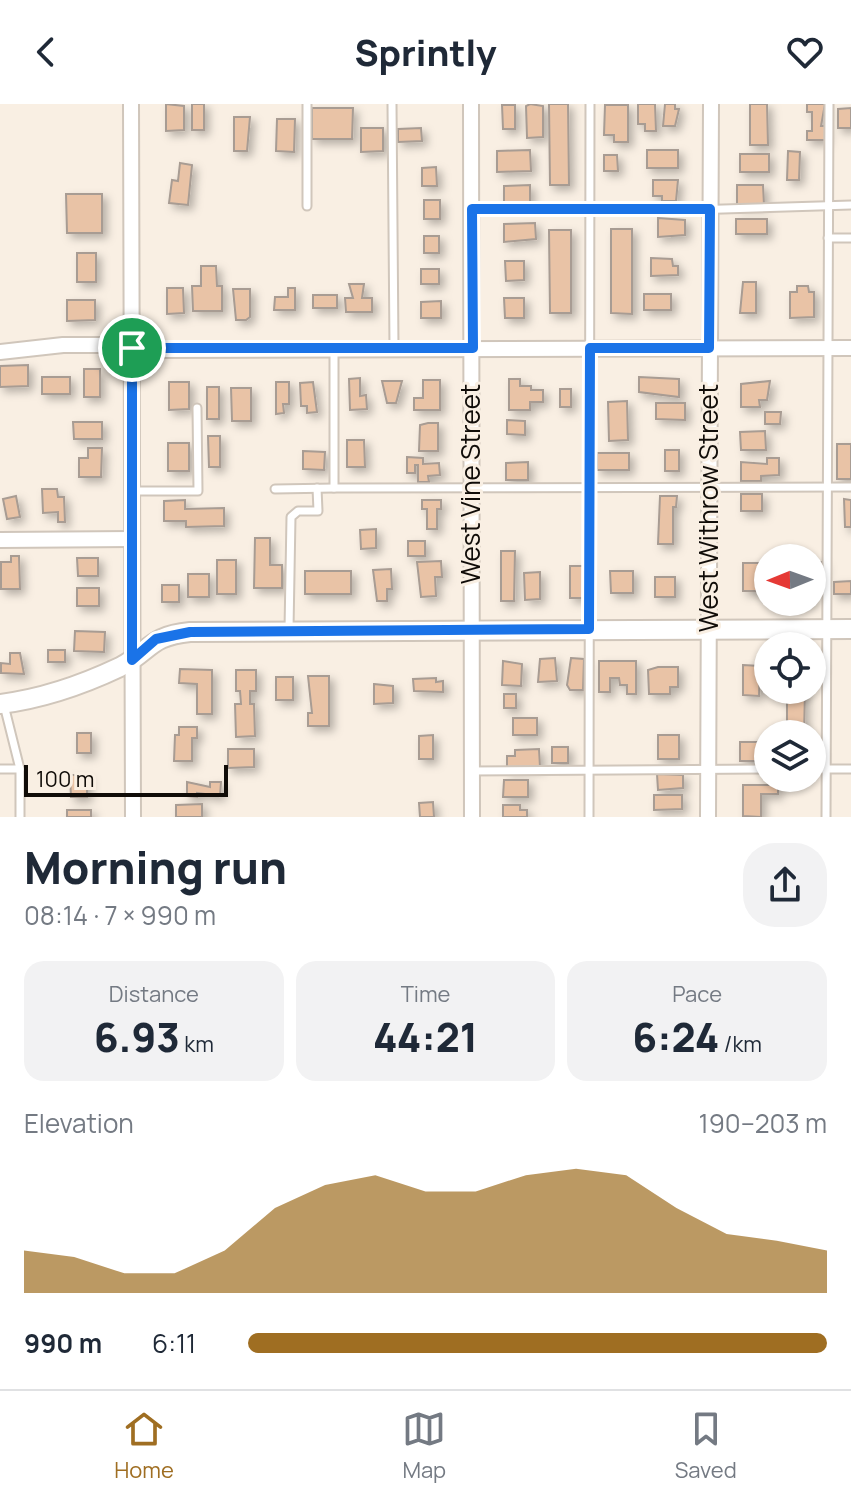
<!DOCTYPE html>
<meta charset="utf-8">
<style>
:root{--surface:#fff;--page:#f2f2f3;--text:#1f2937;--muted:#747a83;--line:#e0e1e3;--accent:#9f6e22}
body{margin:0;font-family:Manrope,sans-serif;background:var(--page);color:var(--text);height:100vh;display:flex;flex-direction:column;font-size:30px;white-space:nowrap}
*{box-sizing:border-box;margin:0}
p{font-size:26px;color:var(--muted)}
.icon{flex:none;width:44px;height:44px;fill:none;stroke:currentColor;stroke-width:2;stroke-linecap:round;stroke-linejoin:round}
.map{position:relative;height:713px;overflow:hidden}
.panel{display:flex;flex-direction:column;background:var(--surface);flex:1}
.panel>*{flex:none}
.needle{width:52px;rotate:269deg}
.buttons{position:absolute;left:754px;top:440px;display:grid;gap:16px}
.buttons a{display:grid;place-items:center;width:72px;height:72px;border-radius:50%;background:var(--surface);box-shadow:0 2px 6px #0004;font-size:40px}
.scale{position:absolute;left:24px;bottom:20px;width:204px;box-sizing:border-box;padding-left:8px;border:4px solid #100c08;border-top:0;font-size:22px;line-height:28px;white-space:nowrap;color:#100c08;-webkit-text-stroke:6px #f9efe3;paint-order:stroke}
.pin{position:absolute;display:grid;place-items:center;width:68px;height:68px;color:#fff;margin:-34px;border:4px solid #fff;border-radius:50%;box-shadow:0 2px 8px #0007}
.round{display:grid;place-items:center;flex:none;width:84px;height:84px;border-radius:32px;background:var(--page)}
.headline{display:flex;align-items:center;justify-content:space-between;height:136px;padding:0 24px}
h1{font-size:44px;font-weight:800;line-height:60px}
.stats{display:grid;grid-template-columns:repeat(3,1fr);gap:12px;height:136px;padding:8px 24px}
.stats div{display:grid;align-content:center;border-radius:20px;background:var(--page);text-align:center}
.stats b{font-size:40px;font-weight:800}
.stats small{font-size:22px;font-weight:400}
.stats p{font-size:22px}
.chart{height:224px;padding:16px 24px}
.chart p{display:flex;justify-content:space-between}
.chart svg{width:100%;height:144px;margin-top:8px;fill:var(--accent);opacity:.7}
ul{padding:0 24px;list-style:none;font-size:26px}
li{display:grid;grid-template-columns:128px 96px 1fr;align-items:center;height:60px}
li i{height:20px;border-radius:10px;background:var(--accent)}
header{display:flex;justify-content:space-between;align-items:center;height:104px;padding:0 24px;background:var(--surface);font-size:36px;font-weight:800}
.dock{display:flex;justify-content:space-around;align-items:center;height:112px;border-top:2px solid var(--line);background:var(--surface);font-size:22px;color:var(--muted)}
.dock a{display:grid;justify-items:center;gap:4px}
.dock .current{color:var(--accent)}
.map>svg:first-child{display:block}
.building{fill:#e9c3a6;stroke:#a89c93;stroke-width:2;filter:url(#shadow)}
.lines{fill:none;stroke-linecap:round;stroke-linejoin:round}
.service-casing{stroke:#d0c6bb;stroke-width:11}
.minor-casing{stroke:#d0c6bb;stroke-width:18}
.tertiary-casing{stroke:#d0c6bb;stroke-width:22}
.service{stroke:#fff;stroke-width:7}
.minor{stroke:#fff;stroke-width:14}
.tertiary{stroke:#fff;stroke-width:18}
.route-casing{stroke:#fff;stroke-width:16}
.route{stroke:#1a73e8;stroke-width:10}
.labels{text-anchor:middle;stroke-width:6;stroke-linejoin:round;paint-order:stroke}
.street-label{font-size:26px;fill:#100c08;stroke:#f9efe3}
</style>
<header><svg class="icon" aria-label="back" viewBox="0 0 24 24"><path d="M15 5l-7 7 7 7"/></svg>Sprintly<svg class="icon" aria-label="heart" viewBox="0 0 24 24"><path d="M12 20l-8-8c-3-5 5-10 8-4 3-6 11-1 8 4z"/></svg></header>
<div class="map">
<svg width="851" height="713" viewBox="0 0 851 713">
<defs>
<filter id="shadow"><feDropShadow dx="4.5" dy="4.5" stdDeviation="4" flood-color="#0004"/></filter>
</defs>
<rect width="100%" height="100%" fill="#f9efe3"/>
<g class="building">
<polygon points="166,0 184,2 184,26 166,27"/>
<rect x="192" y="0" width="12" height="26"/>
<polygon points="530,0 543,2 543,33 527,34 526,2"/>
<polygon points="549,0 568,0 569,81 550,81"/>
<polygon points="638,0 655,0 656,27 645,27 645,20 638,20"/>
<polygon points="665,0 675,0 675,5 679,5 675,22 663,22"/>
<polygon points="750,0 767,0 768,41 750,41"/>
<polygon points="807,0 825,0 821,22 825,22 825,36 807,36 807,27 812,27 812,8 807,8"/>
<polygon points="502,1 515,1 515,25 503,25"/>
<polygon points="605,1 628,1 628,38 614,38 614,31 604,31"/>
<polygon points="312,4 353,4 352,35 312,35"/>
<polygon points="851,4 851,24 838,24 838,5"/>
<polygon points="234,13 250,13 247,47 234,47"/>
<polygon points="277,15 295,15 294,48 276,47"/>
<polygon points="361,24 383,24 383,47 361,48"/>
<polygon points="421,24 422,37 398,38 398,25"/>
<polygon points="530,46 531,67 497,68 497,47"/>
<rect x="647" y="46" width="31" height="18"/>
<polygon points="788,47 800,48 799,76 787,76"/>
<rect x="740" y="50" width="29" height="18"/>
<polygon points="604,51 617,51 618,67 604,67"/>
<polygon points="180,59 192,61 188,101 169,99 172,76 178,77"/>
<polygon points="436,63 437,82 422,82 422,64"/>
<polygon points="653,76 678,76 676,97 662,97 662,92 653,92"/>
<polygon points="530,81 530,98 504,98 504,82"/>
<polygon points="737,81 763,81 764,101 737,101"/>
<polygon points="66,90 102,90 102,129 67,129"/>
<rect x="424" y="96" width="16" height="19"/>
<polygon points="658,114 685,116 685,131 658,133"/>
<rect x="736" y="115" width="31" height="15"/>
<polygon points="535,119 536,135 504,138 504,120"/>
<polygon points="611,125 632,125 632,210 611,209"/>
<polygon points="549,126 571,126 571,209 550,209"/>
<rect x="424" y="132" width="15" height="17"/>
<rect x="77" y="149" width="19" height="29"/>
<polygon points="651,154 672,155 673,162 678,162 678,171 651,172"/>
<polygon points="505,157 524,157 524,176 506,177"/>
<polygon points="201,162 216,162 217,182 222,182 222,207 193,207 192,182 201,182"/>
<rect x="421" y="165" width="18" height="15"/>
<polygon points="743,178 756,178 756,209 740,209"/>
<polygon points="349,180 364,180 362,194 372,194 372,208 346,208 345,194 353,194"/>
<polygon points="797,182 808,182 809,188 814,188 814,213 790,214 790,188 797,188"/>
<polygon points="167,184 183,184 184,209 167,210"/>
<polygon points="288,184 295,184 295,206 274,206 275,193 288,193"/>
<polygon points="233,185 250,185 250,213 246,216 236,216"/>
<rect x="644" y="190" width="27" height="16"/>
<rect x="313" y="191" width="24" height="13"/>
<polygon points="504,194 524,194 524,214 505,214"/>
<polygon points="67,196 95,196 95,216 67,217"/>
<polygon points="441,197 441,214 421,214 421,198"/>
<polygon points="28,261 28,282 0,283 0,262"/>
<rect x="84" y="265" width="16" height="28"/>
<rect x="42" y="273" width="28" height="17"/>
<polygon points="639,273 679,275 679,293 639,288"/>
<polygon points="360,274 360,292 366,291 367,305 350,306 349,275"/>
<polygon points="509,275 520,275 520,282 531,282 531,286 543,286 543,298 530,298 530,306 509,306"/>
<polygon points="423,276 440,276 440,306 414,306 414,294 423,294"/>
<polygon points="382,277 402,277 396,299 387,299"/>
<polygon points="770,277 767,296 759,296 760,303 741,303 741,280"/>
<polygon points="169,278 189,278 189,305 169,306"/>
<polygon points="276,278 289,278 289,300 283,300 284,309 276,310"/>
<polygon points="313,278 317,308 307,309 307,302 301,302 300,279"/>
<rect x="207" y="283" width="12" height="32"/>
<polygon points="231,284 251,284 251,317 232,317"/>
<rect x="560" y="285" width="11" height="18"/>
<polygon points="627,297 628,336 609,337 608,298"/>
<polygon points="656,299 685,299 685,316 656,315"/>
<polygon points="765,308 781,308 780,320 765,320"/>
<polygon points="507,316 525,317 525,331 507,330"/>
<polygon points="73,318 102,318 102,335 74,335"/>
<polygon points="428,319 438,319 438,347 419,347 420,321"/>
<polygon points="765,327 766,346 741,346 740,328"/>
<polygon points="208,332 220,332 220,363 209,363"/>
<polygon points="347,336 364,336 365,363 347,363"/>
<rect x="168" y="339" width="21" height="28"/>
<rect x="837" y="340" width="14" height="35"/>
<polygon points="88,344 102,344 101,373 79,373 79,354 88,354"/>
<rect x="665" y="346" width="14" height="21"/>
<polygon points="303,347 325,348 324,366 303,365"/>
<rect x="597" y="349" width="32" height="17"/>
<polygon points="407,353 423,354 423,360 439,359 440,371 428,372 429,378 418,378 418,361 415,361 415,369 407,369"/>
<polygon points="767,354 779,354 779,371 761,372 761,377 741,377 741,358 767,360"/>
<polygon points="528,358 528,376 506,376 506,359"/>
<polygon points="42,385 57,385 58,393 64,393 65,418 58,418 58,408 43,409"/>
<rect x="741" y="390" width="21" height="17"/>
<polygon points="16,392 20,413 7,415 3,395"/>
<polygon points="660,392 677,392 676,403 673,403 673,440 658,440"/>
<polygon points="844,395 851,396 851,423 845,423"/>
<polygon points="185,396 185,405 224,404 224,422 186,423 186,417 164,417 164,397"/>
<polygon points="422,396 441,396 441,405 437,405 437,425 427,425 427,405 422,405"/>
<polygon points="376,425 376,444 361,445 360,426"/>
<polygon points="255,434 270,434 270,461 282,461 282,484 254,484"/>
<rect x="408" y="437" width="17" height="15"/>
<polygon points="501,447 515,447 514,497 501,497"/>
<polygon points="11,452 19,452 20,485 1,485 1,458 11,458"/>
<polygon points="77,454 98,454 98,472 78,472"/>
<rect x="217" y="456" width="19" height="34"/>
<polygon points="441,457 442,473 435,473 436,492 421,493 417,458"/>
<polygon points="812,458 823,458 823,474 812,474 812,498 799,498 812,498"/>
<polygon points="743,459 760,459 761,487 743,487"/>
<rect x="570" y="462" width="15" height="32"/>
<polygon points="391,465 392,485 387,485 387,497 377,497 373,466"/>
<rect x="305" y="467" width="46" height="23"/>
<polygon points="610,467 633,467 633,489 611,489"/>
<polygon points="540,468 540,495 525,496 524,469"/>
<rect x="188" y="470" width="21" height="23"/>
<rect x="655" y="473" width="20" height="20"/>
<polygon points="851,477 851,490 834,490 834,478"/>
<rect x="162" y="481" width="17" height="17"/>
<rect x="77" y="484" width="22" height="18"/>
<polygon points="75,527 105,528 104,548 74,547"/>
<rect x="48" y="546" width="17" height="12"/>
<polygon points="10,549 20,549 24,570 1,569 1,559 10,560"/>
<polygon points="555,554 557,577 538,578 540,555"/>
<polygon points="571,554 584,555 583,586 570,586 567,581"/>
<polygon points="503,557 522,560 521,582 502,581"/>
<polygon points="599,557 636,557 636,590 627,590 627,581 620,581 619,574 610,574 610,588 599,588"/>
<polygon points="743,561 760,562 759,592 743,591"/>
<polygon points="658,563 678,563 678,583 670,583 670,590 649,590 648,566"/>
<polygon points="180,565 212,566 212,610 197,610 197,580 179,579"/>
<polygon points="236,566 256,566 256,587 250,587 250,600 254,600 255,632 236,633 235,600 241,600 240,587 236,587"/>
<polygon points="308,572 329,572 329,622 308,622 308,609 312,609"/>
<rect x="276" y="573" width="17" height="23"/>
<polygon points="436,574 436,578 443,577 443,588 414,587 413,575"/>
<polygon points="374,580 393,582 393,599 374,600"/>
<polygon points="787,586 805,586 804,630 787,630"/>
<rect x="504" y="590" width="12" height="14"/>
<rect x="513" y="614" width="24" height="17"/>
<polygon points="179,623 197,623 197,634 192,634 192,657 174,657 175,631 179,631"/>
<rect x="77" y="629" width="14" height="20"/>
<polygon points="433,631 433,655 419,655 419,632"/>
<rect x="658" y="631" width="21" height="24"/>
<rect x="740" y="638" width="24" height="19"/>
<rect x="552" y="643" width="16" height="16"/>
<polygon points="228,645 254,645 254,663 228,664"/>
<polygon points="539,645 540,663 507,665 507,652 515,652 515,646"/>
<polygon points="657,670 683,671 683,684 658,686"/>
<polygon points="70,671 87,671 87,693 71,693"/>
<polygon points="504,676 528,676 528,693 503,693"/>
<polygon points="187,678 210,683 210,678 221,678 220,692 197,689 197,693 187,692"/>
<polygon points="743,681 778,681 778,690 761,690 761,713 743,712"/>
<polygon points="654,691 682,691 682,705 654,706"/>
<polygon points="433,698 434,713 420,713 419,699"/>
<polygon points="202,700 202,713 176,713 176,701"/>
<polygon points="503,701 520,701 520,706 527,706 527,713 503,713"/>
<rect x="67" y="706" width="24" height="7"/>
</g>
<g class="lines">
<defs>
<g id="service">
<polyline points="307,0 307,102"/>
<polyline points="392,0 394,244"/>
<polyline points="472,105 691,106 851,101"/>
<polyline points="828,134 851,134"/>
<polyline points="334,244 334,384 851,383"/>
<polyline points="275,385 334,384"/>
<polyline points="132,387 198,387 197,304"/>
<polyline points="289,525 291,413 298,407 318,407 317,384"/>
<polyline points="4,601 20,665 20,713"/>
<polyline points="0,665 20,665"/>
<polyline points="812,665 851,665"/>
<polyline points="471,667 768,665"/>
<polyline points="589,713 590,0"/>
<polyline points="826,713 829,0"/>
</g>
<g id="minor">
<polyline points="131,0 133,713"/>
<polyline points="471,0 472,713"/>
<polyline points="0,248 63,241 118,241 148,246 851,244"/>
<polyline points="0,436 132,435"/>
<polyline points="708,713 711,0"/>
</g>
<path id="tertiary" d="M 0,600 C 41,595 82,581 120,563 C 151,547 149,532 190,528 L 851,525"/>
</defs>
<use href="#service" class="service-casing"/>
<use href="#minor" class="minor-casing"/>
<use href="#tertiary" class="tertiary-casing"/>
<use href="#service" class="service"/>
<use href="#minor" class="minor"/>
<use href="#tertiary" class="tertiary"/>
</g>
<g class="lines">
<defs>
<polygon id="route" points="472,105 710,105 709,244 590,244 589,525 190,528 156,535 132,556 132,244 473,244"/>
</defs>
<use href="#route" class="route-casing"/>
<use href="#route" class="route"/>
</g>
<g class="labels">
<g class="street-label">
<text transform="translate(471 380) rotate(-90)" y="9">West Vine Street</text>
<text transform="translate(709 404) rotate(-90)" y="9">West Withrow Street</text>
</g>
</g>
</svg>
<div class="buttons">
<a><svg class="needle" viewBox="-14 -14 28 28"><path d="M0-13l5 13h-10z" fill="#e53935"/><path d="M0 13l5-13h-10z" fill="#747a83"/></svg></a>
<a><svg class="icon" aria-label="locate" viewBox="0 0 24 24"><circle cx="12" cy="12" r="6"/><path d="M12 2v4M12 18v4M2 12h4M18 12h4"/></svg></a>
<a><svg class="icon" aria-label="layers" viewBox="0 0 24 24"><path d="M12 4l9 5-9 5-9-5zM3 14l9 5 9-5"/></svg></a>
</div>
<div class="scale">100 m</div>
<div class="pin" style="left:132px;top:244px;background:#1e9e55"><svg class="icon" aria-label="arrive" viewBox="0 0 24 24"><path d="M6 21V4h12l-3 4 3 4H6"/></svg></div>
</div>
<section class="panel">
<div class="headline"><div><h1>Morning run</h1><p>08:14 · 7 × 990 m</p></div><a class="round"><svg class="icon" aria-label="share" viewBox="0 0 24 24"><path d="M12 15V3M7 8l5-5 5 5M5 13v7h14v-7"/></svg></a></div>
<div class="stats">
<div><p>Distance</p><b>6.93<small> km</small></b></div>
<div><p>Time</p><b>44:21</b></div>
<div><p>Pace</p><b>6:24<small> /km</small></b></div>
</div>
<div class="chart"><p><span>Elevation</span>190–203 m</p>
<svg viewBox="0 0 160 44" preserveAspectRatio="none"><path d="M0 44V31L10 33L20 38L30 38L40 31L50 18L60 11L70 8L80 13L90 13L100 8L110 6L120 8L130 18L140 26L150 28L160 31V44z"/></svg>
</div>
<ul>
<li><b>990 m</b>6:11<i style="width:100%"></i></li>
</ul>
</section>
<nav class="dock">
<a class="current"><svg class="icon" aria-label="home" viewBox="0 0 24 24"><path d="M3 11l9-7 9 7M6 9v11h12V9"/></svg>Home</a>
<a><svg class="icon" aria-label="map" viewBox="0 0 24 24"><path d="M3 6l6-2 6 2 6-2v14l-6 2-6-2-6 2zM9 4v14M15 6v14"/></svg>Map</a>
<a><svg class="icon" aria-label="saved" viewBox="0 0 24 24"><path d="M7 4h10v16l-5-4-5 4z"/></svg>Saved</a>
</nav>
